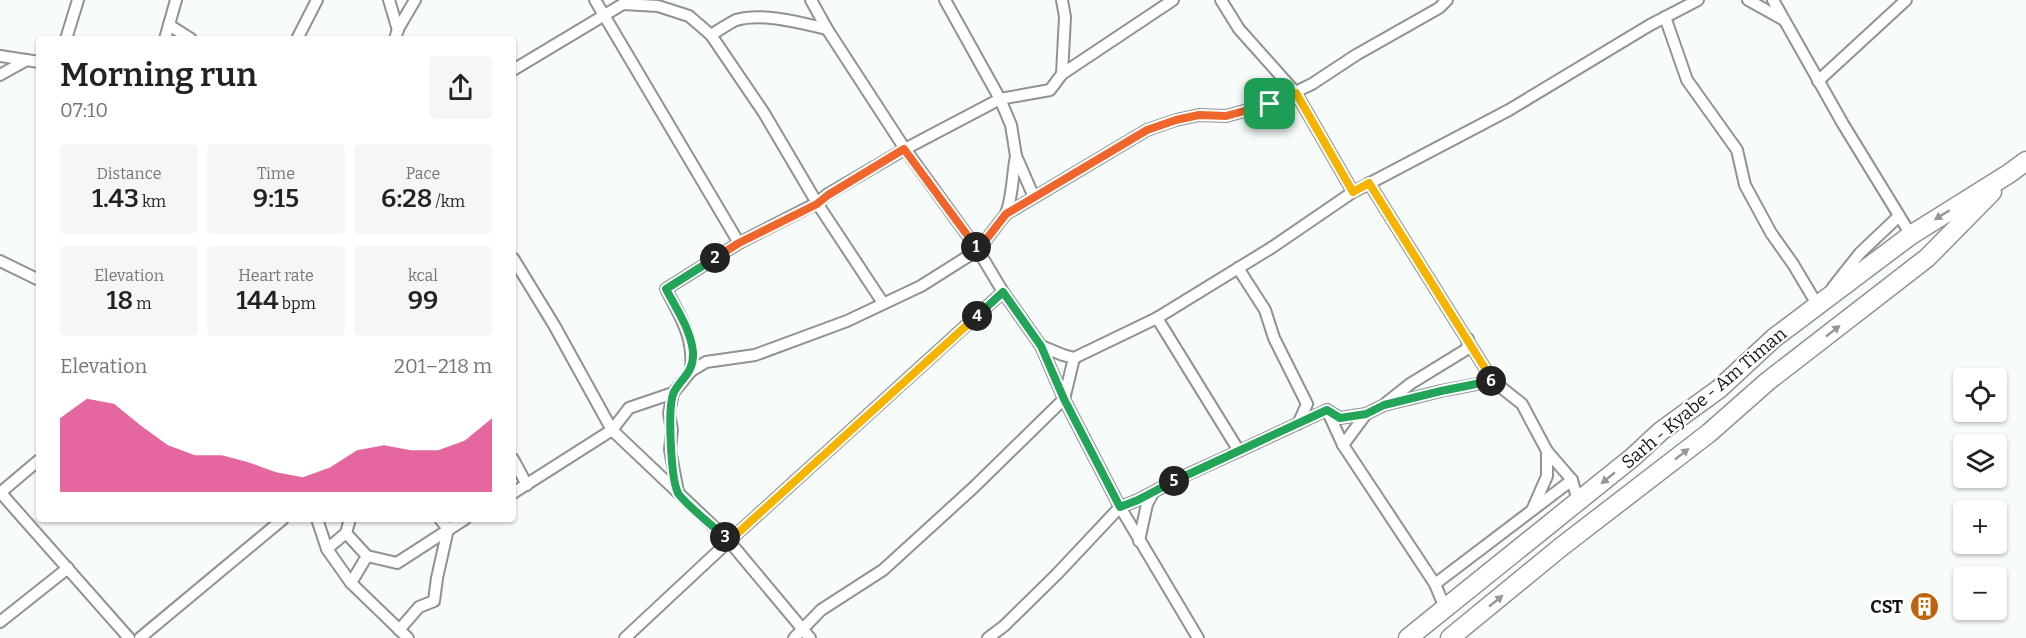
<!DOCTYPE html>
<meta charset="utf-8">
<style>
:root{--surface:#fff;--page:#f6f6f6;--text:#222;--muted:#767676;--accent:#db2777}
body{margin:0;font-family:Bitter,serif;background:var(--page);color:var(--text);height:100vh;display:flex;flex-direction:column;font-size:22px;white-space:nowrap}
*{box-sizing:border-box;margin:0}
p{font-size:20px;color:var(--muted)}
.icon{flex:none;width:33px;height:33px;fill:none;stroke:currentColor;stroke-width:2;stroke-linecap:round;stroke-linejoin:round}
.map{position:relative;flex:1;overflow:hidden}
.side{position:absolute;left:36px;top:36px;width:480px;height:486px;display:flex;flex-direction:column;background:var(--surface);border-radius:6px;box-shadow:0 2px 4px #0004}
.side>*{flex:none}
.buttons{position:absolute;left:1953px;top:368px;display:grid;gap:12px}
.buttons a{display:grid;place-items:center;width:54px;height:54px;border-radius:6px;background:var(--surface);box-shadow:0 2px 4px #0004;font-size:30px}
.pin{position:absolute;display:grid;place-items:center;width:51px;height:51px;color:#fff;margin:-26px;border-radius:12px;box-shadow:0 3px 9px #0006}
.km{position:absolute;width:30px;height:30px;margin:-15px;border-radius:50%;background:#222;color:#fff;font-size:16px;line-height:30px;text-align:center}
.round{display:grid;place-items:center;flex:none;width:63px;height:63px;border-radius:6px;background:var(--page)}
.summary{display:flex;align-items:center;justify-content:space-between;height:102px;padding:0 24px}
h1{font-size:33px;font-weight:600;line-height:45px}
.figures{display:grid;grid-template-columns:repeat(3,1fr);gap:9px;height:102px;padding:6px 24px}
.figures div{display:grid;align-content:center;border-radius:6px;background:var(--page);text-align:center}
.figures b{font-size:26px;font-weight:600}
.figures small{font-size:16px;font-weight:400}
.figures p{font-size:16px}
.chart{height:168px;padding:12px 24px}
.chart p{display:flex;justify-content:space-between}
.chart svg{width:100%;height:108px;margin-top:6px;fill:var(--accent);opacity:.7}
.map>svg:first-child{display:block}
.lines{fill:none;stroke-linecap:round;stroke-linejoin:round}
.minor-casing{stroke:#8f9392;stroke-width:14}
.trunk-casing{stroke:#8f9392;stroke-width:21}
.minor{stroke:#fff;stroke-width:10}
.trunk{stroke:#fff;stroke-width:18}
.oneway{fill:#959696}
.split-1-casing{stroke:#fff;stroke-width:12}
.split-2-casing{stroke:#fff;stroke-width:12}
.split-3-casing{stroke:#fff;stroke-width:12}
.split-4-casing{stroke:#fff;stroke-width:12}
.split-5-casing{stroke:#fff;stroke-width:12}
.split-6-casing{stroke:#fff;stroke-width:12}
.split-7-casing{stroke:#fff;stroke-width:12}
.split-1{stroke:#f0652b;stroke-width:8}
.split-2{stroke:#f0652b;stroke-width:8}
.split-3{stroke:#22a559;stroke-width:8}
.split-4{stroke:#f5b400;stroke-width:8}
.split-5{stroke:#22a559;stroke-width:8}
.split-6{stroke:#22a559;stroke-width:8}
.split-7{stroke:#f5b400;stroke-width:8}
.labels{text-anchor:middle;stroke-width:4.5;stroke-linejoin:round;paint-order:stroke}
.street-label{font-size:18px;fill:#141515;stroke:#fff}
.poi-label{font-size:18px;font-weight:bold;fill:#141515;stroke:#fff;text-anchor:end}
</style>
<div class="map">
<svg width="2026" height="638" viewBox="0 0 2026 638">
<rect width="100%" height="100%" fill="#f7fbfa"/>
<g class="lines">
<defs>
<g id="minor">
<polyline points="389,0 398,30"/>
<polyline points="595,0 739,243"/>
<polyline points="811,0 827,29 905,149 978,250 1003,292 1041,346 1064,399 1120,507 1198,638"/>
<polyline points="945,0 1000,99 1011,125 1016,156 1034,197"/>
<polyline points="1062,0 1065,17 1062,74"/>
<polyline points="1221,0 1239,29 1296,93 1353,192"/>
<polyline points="1748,0 1784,20"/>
<polyline points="1773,0 1843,124 1911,235"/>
<polyline points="1665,17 1687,80 1737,150 1745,185 1771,233 1793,264 1818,306 1820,304"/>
<polyline points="169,25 191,39"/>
<path d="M 711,35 C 719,30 728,24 736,20 C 762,12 801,23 827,29"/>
<polyline points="66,39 78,0"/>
<polyline points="165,39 176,0"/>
<polyline points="297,39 317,0"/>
<polyline points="395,39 398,29 415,0"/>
<polyline points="0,56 39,62"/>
<polyline points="513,70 623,4 658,6 689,16 711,35 764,113 817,203 883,303"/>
<polyline points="0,75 27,60"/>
<polyline points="1818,81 1906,0"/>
<polyline points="1369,183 1493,381 1522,404 1547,451 1572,480 1578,501"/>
<path d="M 1006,214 C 1013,195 1012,176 1016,156"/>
<polyline points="513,258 554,325 612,430 729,541 810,638"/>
<polyline points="0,261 39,280"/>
<polyline points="1238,268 1265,310 1274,338 1307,404 1298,424"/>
<polyline points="1833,287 1860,253 1899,216"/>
<polyline points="1041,346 1063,355 1074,358 1157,318 1271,248 1353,192 1509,110 1650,25 1698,0"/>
<path d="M 691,371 C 694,336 681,318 666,289 L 739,243 L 817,203 L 828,194 L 905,149 L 1000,99 L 1050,90 L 1062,74 L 1173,0"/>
<polyline points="673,393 669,413 672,430 670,450 678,492"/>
<polyline points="1386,403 1410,384 1467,349 1468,339"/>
<polyline points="1327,410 1343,445 1435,584 1445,608"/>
<polyline points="1327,410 1340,418 1366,414 1384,405 1441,391 1493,381"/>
<polyline points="1343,445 1366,414"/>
<polyline points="1239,451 1327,410"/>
<polyline points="513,459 527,485"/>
<polyline points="0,492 129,638"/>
<polyline points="0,493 39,460"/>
<polyline points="513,493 612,430 629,408 673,393 691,371 706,362 755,355 847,321 921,286 978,250 1006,214 1147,130 1176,120 1199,115 1226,116 1270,104 1312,84 1356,55 1439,8 1447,0"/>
<polyline points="1533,508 1547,476 1547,451"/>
<polyline points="317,519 327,549 351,583 408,638"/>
<polyline points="440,519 448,529"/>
<polyline points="346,533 367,556 397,563 465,519"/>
<polyline points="1139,541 1147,504 1153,493"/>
<polyline points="327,549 346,533 350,519"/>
<polyline points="351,583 367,556"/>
<polyline points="1435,584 1572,480"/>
<polyline points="0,622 68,568"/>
<polyline points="399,630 419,607 434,601 437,578 448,529"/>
<polyline points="140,638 283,519"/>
<polyline points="625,638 729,541 1003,292"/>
<polyline points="794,638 821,610 883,570 973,488 1064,399 1074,358"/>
<polyline points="988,638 1004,626 1057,574 1120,507 1138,500 1182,477 1239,451 1157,318"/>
</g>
<g id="trunk">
<polyline points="1408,638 1633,457 1661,431 1719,389 1774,338 1911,235 2010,173 2026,161"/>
<polyline points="1450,638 1561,547 1709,433 1768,381 1927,258 1992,192"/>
</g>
</defs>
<use href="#minor" class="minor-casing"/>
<use href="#trunk" class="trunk-casing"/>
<use href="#minor" class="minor"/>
<use href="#trunk" class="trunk"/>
</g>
<defs><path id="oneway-solid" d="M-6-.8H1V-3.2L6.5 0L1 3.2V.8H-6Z" transform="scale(1.5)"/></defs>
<g class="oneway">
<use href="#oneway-solid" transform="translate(1942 215) rotate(148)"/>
<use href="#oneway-solid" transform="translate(1833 331) rotate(-38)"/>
<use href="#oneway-solid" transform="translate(1682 454) rotate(-38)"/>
<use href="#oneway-solid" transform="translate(1608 478) rotate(141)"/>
<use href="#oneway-solid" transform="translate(1496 601) rotate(-39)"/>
</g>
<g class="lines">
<defs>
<polyline id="split-1" points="976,247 978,250 1006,214 1147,130 1176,120 1199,115 1226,116 1270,104"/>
<polyline id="split-2" points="715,258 739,243 817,204 828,195 904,149 976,247"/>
<path id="split-3" d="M 715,258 L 666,289 C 676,308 691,330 693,352 C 694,373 682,377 674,392 C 667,406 671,479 678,493 C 682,501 716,529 725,537"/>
<polyline id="split-4" points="725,537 729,541 977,316"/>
<polyline id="split-5" points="977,316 1003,292 1041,346 1064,399 1120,507 1138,500 1174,481"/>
<polyline id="split-6" points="1174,481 1327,410 1340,418 1366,414 1384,405 1441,391 1491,381"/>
<polyline id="split-7" points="1270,104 1296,93 1353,192 1369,183 1493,381 1491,381"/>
</defs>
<use href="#split-1" class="split-1-casing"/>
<use href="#split-2" class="split-2-casing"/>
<use href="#split-3" class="split-3-casing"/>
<use href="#split-4" class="split-4-casing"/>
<use href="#split-5" class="split-5-casing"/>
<use href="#split-6" class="split-6-casing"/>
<use href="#split-7" class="split-7-casing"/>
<use href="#split-1" class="split-1"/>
<use href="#split-2" class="split-2"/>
<use href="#split-3" class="split-3"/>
<use href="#split-4" class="split-4"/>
<use href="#split-5" class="split-5"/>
<use href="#split-6" class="split-6"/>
<use href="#split-7" class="split-7"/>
</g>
<defs>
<symbol id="building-disc" viewBox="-11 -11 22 22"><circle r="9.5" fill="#be620b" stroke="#fff"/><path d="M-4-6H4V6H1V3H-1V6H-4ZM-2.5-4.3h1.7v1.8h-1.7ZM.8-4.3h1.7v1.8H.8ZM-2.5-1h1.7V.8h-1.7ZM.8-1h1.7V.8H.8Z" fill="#fff"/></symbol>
</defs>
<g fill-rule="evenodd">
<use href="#building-disc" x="1908" y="590" width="33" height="33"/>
</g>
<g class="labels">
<g class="street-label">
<text transform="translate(1704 398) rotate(-40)" y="6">Sarh - Kyabe - Am Timan</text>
</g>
<g class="poi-label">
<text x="1903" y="613">CST</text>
</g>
</g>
</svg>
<div class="buttons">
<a><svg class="icon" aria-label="locate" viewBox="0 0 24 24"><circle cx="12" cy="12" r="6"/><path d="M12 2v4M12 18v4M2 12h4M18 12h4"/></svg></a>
<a><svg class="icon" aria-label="layers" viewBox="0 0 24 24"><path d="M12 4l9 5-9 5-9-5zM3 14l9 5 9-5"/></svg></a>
<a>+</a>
<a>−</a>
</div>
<div class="pin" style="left:1270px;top:104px;background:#1e9e55"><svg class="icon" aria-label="arrive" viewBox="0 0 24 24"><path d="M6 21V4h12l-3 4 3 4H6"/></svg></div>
<b class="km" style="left:976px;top:247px">1</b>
<b class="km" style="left:715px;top:258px">2</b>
<b class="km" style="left:725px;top:537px">3</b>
<b class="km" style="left:977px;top:316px">4</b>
<b class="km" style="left:1174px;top:481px">5</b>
<b class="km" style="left:1491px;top:381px">6</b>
<section class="side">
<div class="summary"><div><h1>Morning run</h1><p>07:10</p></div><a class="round"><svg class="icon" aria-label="share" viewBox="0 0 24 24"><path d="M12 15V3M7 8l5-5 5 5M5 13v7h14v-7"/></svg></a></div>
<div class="figures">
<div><p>Distance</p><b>1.43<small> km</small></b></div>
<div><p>Time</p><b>9:15</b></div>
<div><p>Pace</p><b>6:28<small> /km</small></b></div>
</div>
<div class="figures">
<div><p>Elevation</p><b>18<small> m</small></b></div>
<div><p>Heart rate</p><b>144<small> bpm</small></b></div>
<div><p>kcal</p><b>99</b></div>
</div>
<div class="chart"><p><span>Elevation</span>201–218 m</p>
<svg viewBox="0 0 160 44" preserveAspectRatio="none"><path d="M0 44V14L10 6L20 8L30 17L40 25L50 29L60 29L70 32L80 36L90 38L100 34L110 27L120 25L130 27L140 27L150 23L160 14V44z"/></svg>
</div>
</section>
</div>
